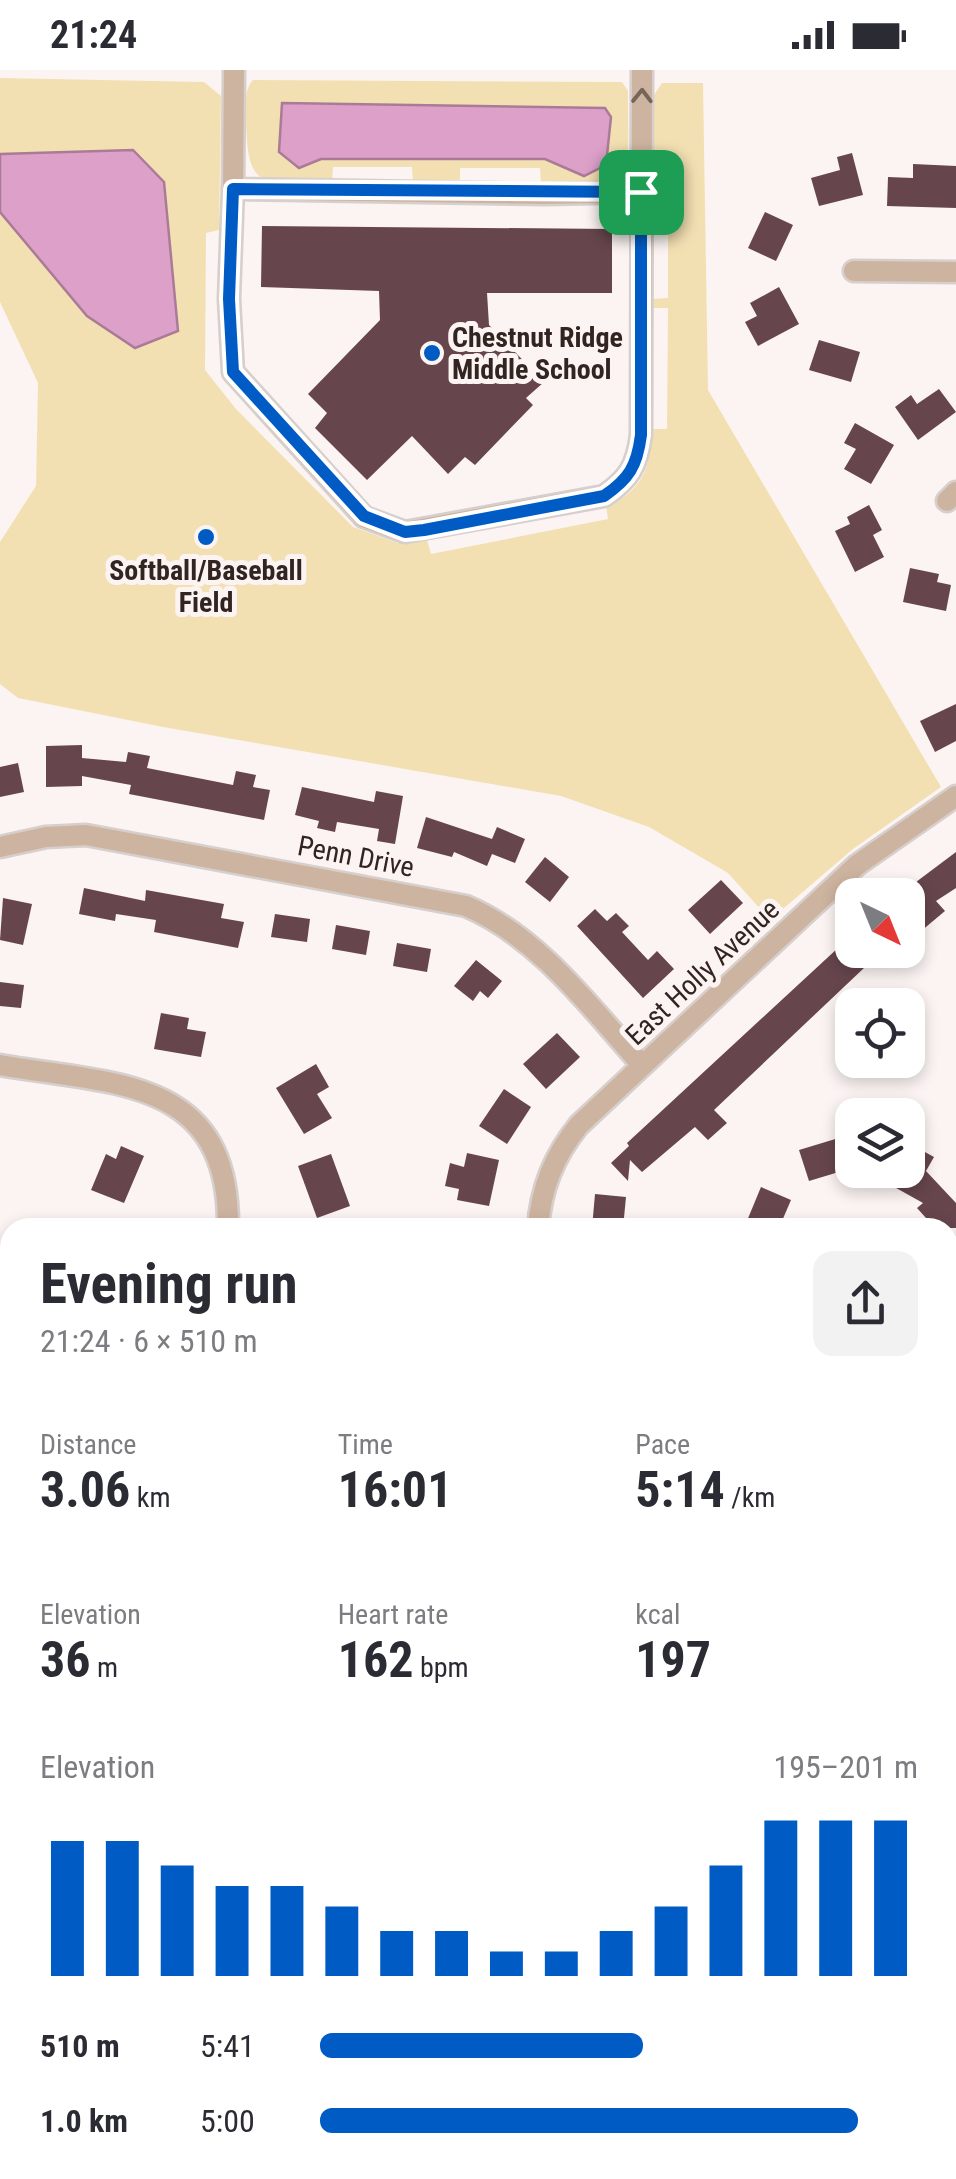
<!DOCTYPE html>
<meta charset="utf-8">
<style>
:root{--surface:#fff;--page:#f2f2f3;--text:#2b2b33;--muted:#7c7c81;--accent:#005cc4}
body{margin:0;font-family:"Roboto Condensed",sans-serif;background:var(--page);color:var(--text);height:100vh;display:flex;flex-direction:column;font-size:38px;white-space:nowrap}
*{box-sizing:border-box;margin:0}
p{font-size:32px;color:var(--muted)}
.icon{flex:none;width:55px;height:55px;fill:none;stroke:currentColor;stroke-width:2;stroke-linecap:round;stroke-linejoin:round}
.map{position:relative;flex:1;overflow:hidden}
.side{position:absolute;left:0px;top:1148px;width:958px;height:962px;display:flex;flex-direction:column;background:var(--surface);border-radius:30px 30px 0 0;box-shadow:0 5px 15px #0003}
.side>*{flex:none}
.needle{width:65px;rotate:137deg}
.controls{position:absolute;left:835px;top:808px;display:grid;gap:20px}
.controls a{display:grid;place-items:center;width:90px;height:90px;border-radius:20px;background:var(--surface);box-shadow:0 5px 15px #0003;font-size:50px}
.pin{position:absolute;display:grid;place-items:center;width:85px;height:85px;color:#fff;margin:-42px;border-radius:20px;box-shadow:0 5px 15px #0006}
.round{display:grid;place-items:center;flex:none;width:105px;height:105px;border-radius:20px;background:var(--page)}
.summary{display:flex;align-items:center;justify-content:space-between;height:170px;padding:0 40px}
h1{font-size:55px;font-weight:700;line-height:75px}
.metrics{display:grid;grid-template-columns:repeat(3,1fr);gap:15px;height:170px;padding:10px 40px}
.metrics div{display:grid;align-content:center}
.metrics b{font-size:50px;font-weight:700}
.metrics small{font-size:28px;font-weight:400}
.metrics p{font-size:28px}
.chart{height:280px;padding:20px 40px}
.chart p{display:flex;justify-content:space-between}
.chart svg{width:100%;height:180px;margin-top:10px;stroke:var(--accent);stroke-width:6}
ul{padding:0 40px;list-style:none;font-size:32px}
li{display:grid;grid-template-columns:160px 120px 1fr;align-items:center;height:75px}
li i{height:25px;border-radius:12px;background:var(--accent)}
.status{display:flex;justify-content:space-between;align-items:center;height:70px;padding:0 50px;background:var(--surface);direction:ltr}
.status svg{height:28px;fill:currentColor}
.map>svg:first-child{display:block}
.green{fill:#f3e0b2}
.forest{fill:#d0b675}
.water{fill:#dda0c9;stroke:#aa7b97;stroke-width:2.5}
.building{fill:#66464c}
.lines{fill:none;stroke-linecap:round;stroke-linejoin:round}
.minor-casing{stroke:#d7cfcc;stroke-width:25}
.minor{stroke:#cdb4a0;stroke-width:20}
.oneway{stroke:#78655a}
.route-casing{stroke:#fff;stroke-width:20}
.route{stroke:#005cc4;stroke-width:12}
.poi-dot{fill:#005cc4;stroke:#fbf4f2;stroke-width:4}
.labels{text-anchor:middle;stroke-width:10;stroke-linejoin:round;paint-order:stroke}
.poi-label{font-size:28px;font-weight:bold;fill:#322421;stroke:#fbf4f2;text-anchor:start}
.street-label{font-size:28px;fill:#322421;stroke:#fbf4f2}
</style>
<div class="status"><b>21:24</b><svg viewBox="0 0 49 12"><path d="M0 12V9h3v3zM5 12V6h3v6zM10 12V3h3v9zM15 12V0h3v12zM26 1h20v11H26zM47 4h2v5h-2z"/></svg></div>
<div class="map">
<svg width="956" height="2109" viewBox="0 0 956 2109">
<rect width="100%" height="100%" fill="#fbf4f2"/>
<g class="green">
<path d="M 0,8 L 204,12 L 221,26 L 219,160 L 206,163 L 205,300 L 236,339 L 353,457 L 398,473 L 427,470 L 431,484 L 608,449 L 606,436 C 642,423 652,395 651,359 L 667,359 L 668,238 L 651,238 L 651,229 L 668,228 L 668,164 L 652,163 L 654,25 L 662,13 L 703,13 L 708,320 L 941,717 L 853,779 L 770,850 L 728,803 L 649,757 L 561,726 L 163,657 L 18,628 L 0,614 L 0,472 L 36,416 L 38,313 L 0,232 Z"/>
<path d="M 253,10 L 622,12 L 628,21 C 628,116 639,113 541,113 L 540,98 L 460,98 L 460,112 L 413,112 L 412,97 L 333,97 L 332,112 C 264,111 247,126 246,48 C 246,34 244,20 253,10 Z"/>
<polygon points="0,1743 10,1745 10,1978 0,1985"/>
</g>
<polygon class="forest" points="10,1978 10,2100 328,2100 331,2109 0,2109 0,1985"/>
<g class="water">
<polygon points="282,33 605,38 611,47 606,95 584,106 545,89 321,89 299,98 279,82"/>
<polygon points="133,80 164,112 178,261 135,278 87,246 0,142 0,84"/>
</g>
<g class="building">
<polygon points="852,83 863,125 819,136 811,108 840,100 837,87"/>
<polygon points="913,94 956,96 956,138 887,136 888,107 913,108"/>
<polygon points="765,142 793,155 776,191 748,178"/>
<polygon points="262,156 612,159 612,223 487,223 489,255 544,312 526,328 533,335 475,395 465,387 448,404 412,366 367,410 315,358 327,343 308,324 380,250 379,221 261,217"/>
<polygon points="779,217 799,254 758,276 745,252 757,246 750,233"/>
<polygon points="819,270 860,282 851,312 809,300"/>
<polygon points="939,319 956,342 918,370 895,337 911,325 917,334"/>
<polygon points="855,353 894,375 871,414 844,399 856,379 844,373"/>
<polygon points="869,435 882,460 873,465 884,487 855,502 835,461 850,454 847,447"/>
<polygon points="910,498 939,504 937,512 951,515 946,541 903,532"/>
<polygon points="956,634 956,671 935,682 920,651"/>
<polygon points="82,675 82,688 126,692 128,682 150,686 147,698 233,715 236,701 256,705 253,717 270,720 264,750 129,724 131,715 82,706 82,716 46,717 46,676"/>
<polygon points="18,693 24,722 0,727 0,697"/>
<polygon points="302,717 374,732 376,721 403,726 395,774 377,771 379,759 337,752 335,762 317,758 319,751 295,745"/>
<polygon points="426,747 492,769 497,757 525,769 515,793 492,784 487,796 454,782 452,787 417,778"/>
<polygon points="956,782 956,818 936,831 945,841 908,872 908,818"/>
<polygon points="545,787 569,807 550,832 525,812"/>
<polygon points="721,810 743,833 710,864 688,840"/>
<polygon points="84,818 145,831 146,820 224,834 221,848 244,852 238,878 154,862 156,850 116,844 115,851 79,844"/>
<polygon points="3,828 32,834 23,875 0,870"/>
<polygon points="595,839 607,851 616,843 629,856 622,862 648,890 657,881 674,899 643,928 577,856"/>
<polygon points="275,844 310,849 307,872 271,867"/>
<polygon points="336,855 370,861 366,885 332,879"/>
<polygon points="852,865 852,880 883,880 714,1040 727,1053 708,1070 695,1057 642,1102 630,1090 628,1111 611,1093 629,1076 627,1073"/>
<polygon points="397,873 431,879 427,902 393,896"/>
<polygon points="476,890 502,911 488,928 480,921 473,931 454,916"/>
<polygon points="0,912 24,915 21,938 0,936"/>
<polygon points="161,943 189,948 187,959 206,962 201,987 154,979"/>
<polygon points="557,963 580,987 546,1019 523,994"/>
<polygon points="316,994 329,1017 317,1024 332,1048 304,1064 276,1018"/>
<polygon points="504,1019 531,1037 507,1074 479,1056"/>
<polygon points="842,1067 852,1098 809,1111 799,1080"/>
<polygon points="121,1076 144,1086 124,1133 91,1120 106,1084 116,1089"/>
<polygon points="914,1076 934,1087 926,1101 956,1133 956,1158 935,1158 917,1138 923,1133 864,1100 908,1100 908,1087"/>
<polygon points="467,1083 499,1090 489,1136 457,1130 459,1119 445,1116 450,1093 464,1097"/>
<polygon points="331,1084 350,1136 317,1148 298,1096"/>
<polygon points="761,1117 791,1130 779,1158 744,1158"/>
<polygon points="595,1124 626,1127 623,1158 592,1158"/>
</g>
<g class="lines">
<defs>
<g id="minor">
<polyline points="234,0 233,119 545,124 641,122"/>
<path d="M 233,119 L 229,229 L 233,302 L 364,447 L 405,462 L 604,426 C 629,409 637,396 641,365 L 642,0"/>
<polyline points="854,201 956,202"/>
<polyline points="947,431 956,422"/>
<path d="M 0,777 L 46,767 L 86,765 L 466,836 C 539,867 590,937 642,995"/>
<path d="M 0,995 C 115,1015 230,1007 228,1158"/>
<path d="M 538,1158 C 541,1118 554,1086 579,1055 L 857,795 L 956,726"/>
<polyline points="948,1239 956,1248"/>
<polyline points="0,1442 10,1444"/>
<polyline points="948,1473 956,1466"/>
<polyline points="0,1723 10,1725"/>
<polyline points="572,2100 577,2109"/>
</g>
</defs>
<use href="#minor" class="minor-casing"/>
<use href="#minor" class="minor"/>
</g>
<defs><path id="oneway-chevron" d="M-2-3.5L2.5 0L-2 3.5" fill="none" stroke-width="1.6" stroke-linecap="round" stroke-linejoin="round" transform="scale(2.5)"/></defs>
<use class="oneway" href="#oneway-chevron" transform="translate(642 26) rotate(-89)"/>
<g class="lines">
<defs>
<path id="route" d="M 233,119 L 641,122 L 641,365 C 637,396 629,409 604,426 L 424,460 L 405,462 L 364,446 L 233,302 L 229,229 Z"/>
</defs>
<use href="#route" class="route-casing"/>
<use href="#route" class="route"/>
</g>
<g class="poi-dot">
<circle cx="432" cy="283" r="10"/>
<circle cx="206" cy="467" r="10"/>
</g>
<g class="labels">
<g class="poi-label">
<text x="452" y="277">Chestnut Ridge<tspan x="452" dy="32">Middle School</tspan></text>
<text x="206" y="510" text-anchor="middle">Softball/Baseball<tspan x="206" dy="32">Field</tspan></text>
</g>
<g class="street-label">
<text transform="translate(356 786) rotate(11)" y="10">Penn Drive</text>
<text transform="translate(702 902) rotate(-43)" y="10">East Holly Avenue</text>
</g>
</g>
</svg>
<div class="controls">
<a><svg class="needle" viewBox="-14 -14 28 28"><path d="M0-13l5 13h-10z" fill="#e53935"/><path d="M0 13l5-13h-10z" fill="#7c7c81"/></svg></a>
<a><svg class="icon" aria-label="locate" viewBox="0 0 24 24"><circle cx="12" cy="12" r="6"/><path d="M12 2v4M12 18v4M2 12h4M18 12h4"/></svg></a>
<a><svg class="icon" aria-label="layers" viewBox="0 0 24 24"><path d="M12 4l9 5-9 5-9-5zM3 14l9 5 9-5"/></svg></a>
</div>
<div class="pin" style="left:641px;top:122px;background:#1e9e55"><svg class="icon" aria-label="arrive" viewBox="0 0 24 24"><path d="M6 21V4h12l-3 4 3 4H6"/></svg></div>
<section class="side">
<div class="summary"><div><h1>Evening run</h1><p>21:24 · 6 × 510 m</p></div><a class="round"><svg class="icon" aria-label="share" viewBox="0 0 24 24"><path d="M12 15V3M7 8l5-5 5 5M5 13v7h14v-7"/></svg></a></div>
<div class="metrics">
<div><p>Distance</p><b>3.06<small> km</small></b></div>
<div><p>Time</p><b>16:01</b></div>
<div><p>Pace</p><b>5:14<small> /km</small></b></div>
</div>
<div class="metrics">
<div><p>Elevation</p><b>36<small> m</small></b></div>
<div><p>Heart rate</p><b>162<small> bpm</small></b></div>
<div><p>kcal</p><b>197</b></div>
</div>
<div class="chart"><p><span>Elevation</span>195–201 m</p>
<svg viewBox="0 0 160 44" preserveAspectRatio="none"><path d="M5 44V11M15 44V11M25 44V17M35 44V22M45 44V22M55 44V27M65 44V33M75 44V33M85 44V38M95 44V38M105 44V33M115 44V27M125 44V17M135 44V6M145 44V6M155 44V6"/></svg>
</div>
<ul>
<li><b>510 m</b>5:41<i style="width:54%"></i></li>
<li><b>1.0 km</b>5:00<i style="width:90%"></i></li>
</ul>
</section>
</div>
